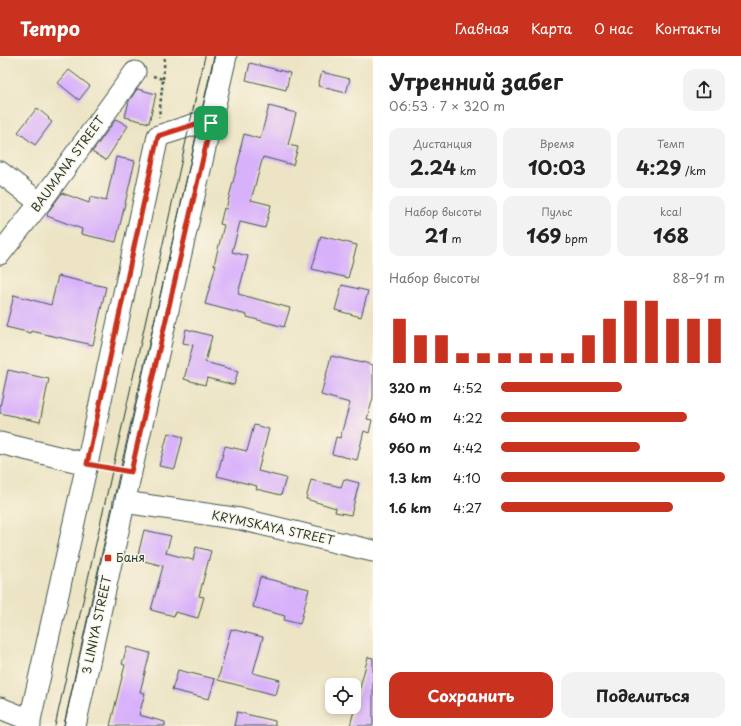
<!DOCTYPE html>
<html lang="ru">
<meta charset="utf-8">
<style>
:root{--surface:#fff;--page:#f2f2f2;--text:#222;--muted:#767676;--accent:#c8321e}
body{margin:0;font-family:"Playpen Sans",sans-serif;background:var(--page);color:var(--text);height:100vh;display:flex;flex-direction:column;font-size:15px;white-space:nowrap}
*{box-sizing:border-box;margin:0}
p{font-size:13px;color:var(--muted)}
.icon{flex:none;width:22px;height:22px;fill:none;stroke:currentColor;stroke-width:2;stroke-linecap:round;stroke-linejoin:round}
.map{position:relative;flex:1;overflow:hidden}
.details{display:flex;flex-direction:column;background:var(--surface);width:368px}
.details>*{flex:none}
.controls{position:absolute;left:325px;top:622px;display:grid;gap:8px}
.controls a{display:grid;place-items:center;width:36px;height:36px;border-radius:8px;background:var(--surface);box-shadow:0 2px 6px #0003;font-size:20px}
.pin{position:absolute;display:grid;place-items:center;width:34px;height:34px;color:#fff;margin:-17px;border-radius:8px;box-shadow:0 2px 6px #0006}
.round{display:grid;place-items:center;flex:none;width:42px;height:42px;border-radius:12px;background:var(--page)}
.head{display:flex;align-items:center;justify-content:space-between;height:68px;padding:0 16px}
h1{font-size:22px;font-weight:700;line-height:30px}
.figures{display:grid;grid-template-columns:repeat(3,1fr);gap:6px;height:68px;padding:4px 16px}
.figures div{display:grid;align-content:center;border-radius:10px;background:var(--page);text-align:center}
.figures b{font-size:20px;font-weight:700}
.figures small{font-size:11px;font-weight:400}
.figures p{font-size:11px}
.chart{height:112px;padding:8px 16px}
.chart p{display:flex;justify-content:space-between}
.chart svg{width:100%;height:72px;margin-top:4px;stroke:var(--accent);stroke-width:6}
.cta{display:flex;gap:8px;margin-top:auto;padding:8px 16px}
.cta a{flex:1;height:46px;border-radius:12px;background:var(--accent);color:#fff;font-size:16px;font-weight:700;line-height:46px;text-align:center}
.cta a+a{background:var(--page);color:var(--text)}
ul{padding:0 16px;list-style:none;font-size:13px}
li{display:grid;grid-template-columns:64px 48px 1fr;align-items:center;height:30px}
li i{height:10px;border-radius:5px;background:var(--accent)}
header{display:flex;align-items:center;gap:24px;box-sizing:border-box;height:56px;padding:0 20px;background:var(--accent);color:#fff}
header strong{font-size:19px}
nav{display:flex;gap:22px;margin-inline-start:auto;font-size:14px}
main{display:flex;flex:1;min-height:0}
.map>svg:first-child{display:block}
.building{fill:#d8b1fb}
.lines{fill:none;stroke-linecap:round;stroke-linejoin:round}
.minor-casing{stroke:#3e564a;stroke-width:23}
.path{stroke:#3e564a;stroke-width:2.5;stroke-dasharray:3 3;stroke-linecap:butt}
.minor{stroke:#fff;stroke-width:21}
.tram{stroke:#1f3d34;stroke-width:1}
.route-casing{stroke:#fff;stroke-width:8}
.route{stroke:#c8321e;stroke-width:5}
.poi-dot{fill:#c8321e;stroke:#fcf5e5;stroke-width:1.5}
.labels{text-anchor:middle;stroke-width:3;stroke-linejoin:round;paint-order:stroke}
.street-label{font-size:12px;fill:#1f3d34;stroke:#fcf5e5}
.poi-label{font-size:12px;fill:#1f3d34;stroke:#fcf5e5;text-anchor:start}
</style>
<header>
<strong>Tempo</strong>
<nav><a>Главная</a><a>Карта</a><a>О нас</a><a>Контакты</a></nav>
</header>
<main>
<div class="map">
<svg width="373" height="670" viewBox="0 0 373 670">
<rect width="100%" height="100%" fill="#fcf5e5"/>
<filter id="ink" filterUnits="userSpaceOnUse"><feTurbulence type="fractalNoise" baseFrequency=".025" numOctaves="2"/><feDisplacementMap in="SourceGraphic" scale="8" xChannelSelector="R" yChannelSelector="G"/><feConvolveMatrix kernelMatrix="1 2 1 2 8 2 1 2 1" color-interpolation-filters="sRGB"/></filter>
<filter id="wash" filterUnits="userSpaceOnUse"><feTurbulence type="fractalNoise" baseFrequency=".012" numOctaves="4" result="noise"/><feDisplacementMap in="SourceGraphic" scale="16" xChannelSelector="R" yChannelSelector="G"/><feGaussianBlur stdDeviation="0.9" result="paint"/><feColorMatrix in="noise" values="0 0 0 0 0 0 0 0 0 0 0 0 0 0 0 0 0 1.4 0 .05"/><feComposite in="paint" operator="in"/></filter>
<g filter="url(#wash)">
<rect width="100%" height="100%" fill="#ece4c4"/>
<g id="blocks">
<g class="building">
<polygon points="250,7 290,17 286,34 246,24"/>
<polygon points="69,14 90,30 79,44 58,27"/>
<polygon points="322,16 350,23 346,37 318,30"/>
<polygon points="137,33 156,38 149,67 125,61 129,45"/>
<polygon points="269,50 296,57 288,89 298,91 293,109 263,101 251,144 271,149 265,172 240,166 232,196 248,200 238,238 290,252 284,271 247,261 247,259 205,248 216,209 214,209 224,169 220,168 224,152 226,153 241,95 240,94 244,78 260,83"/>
<polygon points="37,52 49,62 48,63 52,66 35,89 18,76"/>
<polygon points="116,63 128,70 106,104 92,96"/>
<polygon points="116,101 135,105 116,186 81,178 82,173 47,160 48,156 62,137 89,147 90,141 106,145"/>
<polygon points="321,180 357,189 348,222 312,213"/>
<polygon points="58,220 106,231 93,289 31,275 31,277 6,271 14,239 51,249"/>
<polygon points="342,229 368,235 361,261 335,254"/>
<polygon points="186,273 212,280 205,306 238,315 234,329 207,322 205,329 184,323 193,289 183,287"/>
<polygon points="331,300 362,307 362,306 373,309 373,342 367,363 372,364 369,377 364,375 357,404 332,398 336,381 340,382 350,347 321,339"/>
<polygon points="8,314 49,323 40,366 0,357 0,351"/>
<polygon points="254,369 269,373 258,415 286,422 281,439 256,433 257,430 217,420 225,390 247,395"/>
<polygon points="168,377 183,381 175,413 159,410"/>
<polygon points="344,423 359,427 351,459 335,456 336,452 306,443 311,424 341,431"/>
<polygon points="144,474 171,480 166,497 193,504 196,491 211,495 199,540 204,541 198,562 175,556 174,560 151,554 163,510 137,503"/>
<polygon points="260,521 309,533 300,568 284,564 285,560 253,551"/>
<polygon points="231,573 263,581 253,617 280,624 276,639 218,624"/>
<polygon points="127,591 150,597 140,636 145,637 139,659 165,666 165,670 110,670 125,609 122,608"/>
<polygon points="368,601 373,602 373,670 350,670"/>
<polygon points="178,614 215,623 209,643 172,634"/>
<polygon points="237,656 275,665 275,670 234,670"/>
</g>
</g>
</g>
<g filter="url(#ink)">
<use href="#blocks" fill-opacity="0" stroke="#3e564a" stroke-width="1"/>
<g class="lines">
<defs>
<g id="minor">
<polyline points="0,116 40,147"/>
<polyline points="0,198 40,147 135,16"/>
<polyline points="0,387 87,408"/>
<polyline points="124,446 240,463 373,495"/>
<polyline points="0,652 30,664"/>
<polyline points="30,670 30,664 87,408 158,80 199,67 211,67"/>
<polyline points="75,670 131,416 226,0"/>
</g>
</defs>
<use href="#minor" class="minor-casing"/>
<g class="path">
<polyline points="153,20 163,23 159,61"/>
<polyline points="163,23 165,0"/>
</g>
<use href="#minor" class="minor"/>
<g class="tram">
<polyline points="55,670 205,0"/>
<polyline points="64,670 214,0"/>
</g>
</g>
</g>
<g class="lines" filter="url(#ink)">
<defs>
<polygon id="route" points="199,67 211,67 131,416 87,408 158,80"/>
</defs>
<use href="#route" class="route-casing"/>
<use href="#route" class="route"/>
</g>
<rect class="poi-dot" x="104" y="498" width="8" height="8" rx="2"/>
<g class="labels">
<g class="street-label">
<text transform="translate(68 108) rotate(-54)" y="4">BAUMANA STREET</text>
<text transform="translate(273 472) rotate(12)" y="4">KRYMSKAYA STREET</text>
<text transform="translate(97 569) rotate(-78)" y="4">3 LINIYA STREET</text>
</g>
<g class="poi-label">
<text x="116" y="506">Баня</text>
</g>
</g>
</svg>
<div class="controls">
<a><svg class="icon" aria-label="locate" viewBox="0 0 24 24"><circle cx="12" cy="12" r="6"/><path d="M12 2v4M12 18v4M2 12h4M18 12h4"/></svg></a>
</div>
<div class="pin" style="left:211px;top:67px;background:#1e9e55"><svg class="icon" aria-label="arrive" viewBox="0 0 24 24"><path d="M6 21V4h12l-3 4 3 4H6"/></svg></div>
</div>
<section class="details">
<div class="head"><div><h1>Утренний забег</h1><p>06:53 · 7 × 320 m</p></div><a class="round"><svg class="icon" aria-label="share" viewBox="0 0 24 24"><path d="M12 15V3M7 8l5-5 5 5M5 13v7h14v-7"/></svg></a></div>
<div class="figures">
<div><p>Дистанция</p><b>2.24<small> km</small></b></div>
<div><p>Время</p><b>10:03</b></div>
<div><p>Темп</p><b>4:29<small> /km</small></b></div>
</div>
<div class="figures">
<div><p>Набор высоты</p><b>21<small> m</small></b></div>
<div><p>Пульс</p><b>169<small> bpm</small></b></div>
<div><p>kcal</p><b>168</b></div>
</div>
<div class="chart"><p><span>Набор высоты</span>88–91 m</p>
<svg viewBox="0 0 160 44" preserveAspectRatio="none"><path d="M5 44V17M15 44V27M25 44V27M35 44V38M45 44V38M55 44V38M65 44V38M75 44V38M85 44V38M95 44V27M105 44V17M115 44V6M125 44V6M135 44V17M145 44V17M155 44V17"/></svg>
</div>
<ul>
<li><b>320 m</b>4:52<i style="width:54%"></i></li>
<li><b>640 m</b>4:22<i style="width:83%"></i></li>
<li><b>960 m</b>4:42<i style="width:62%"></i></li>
<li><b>1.3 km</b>4:10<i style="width:100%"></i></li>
<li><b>1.6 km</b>4:27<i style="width:77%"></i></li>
</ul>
<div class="cta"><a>Сохранить</a><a>Поделиться</a></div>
</section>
</main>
